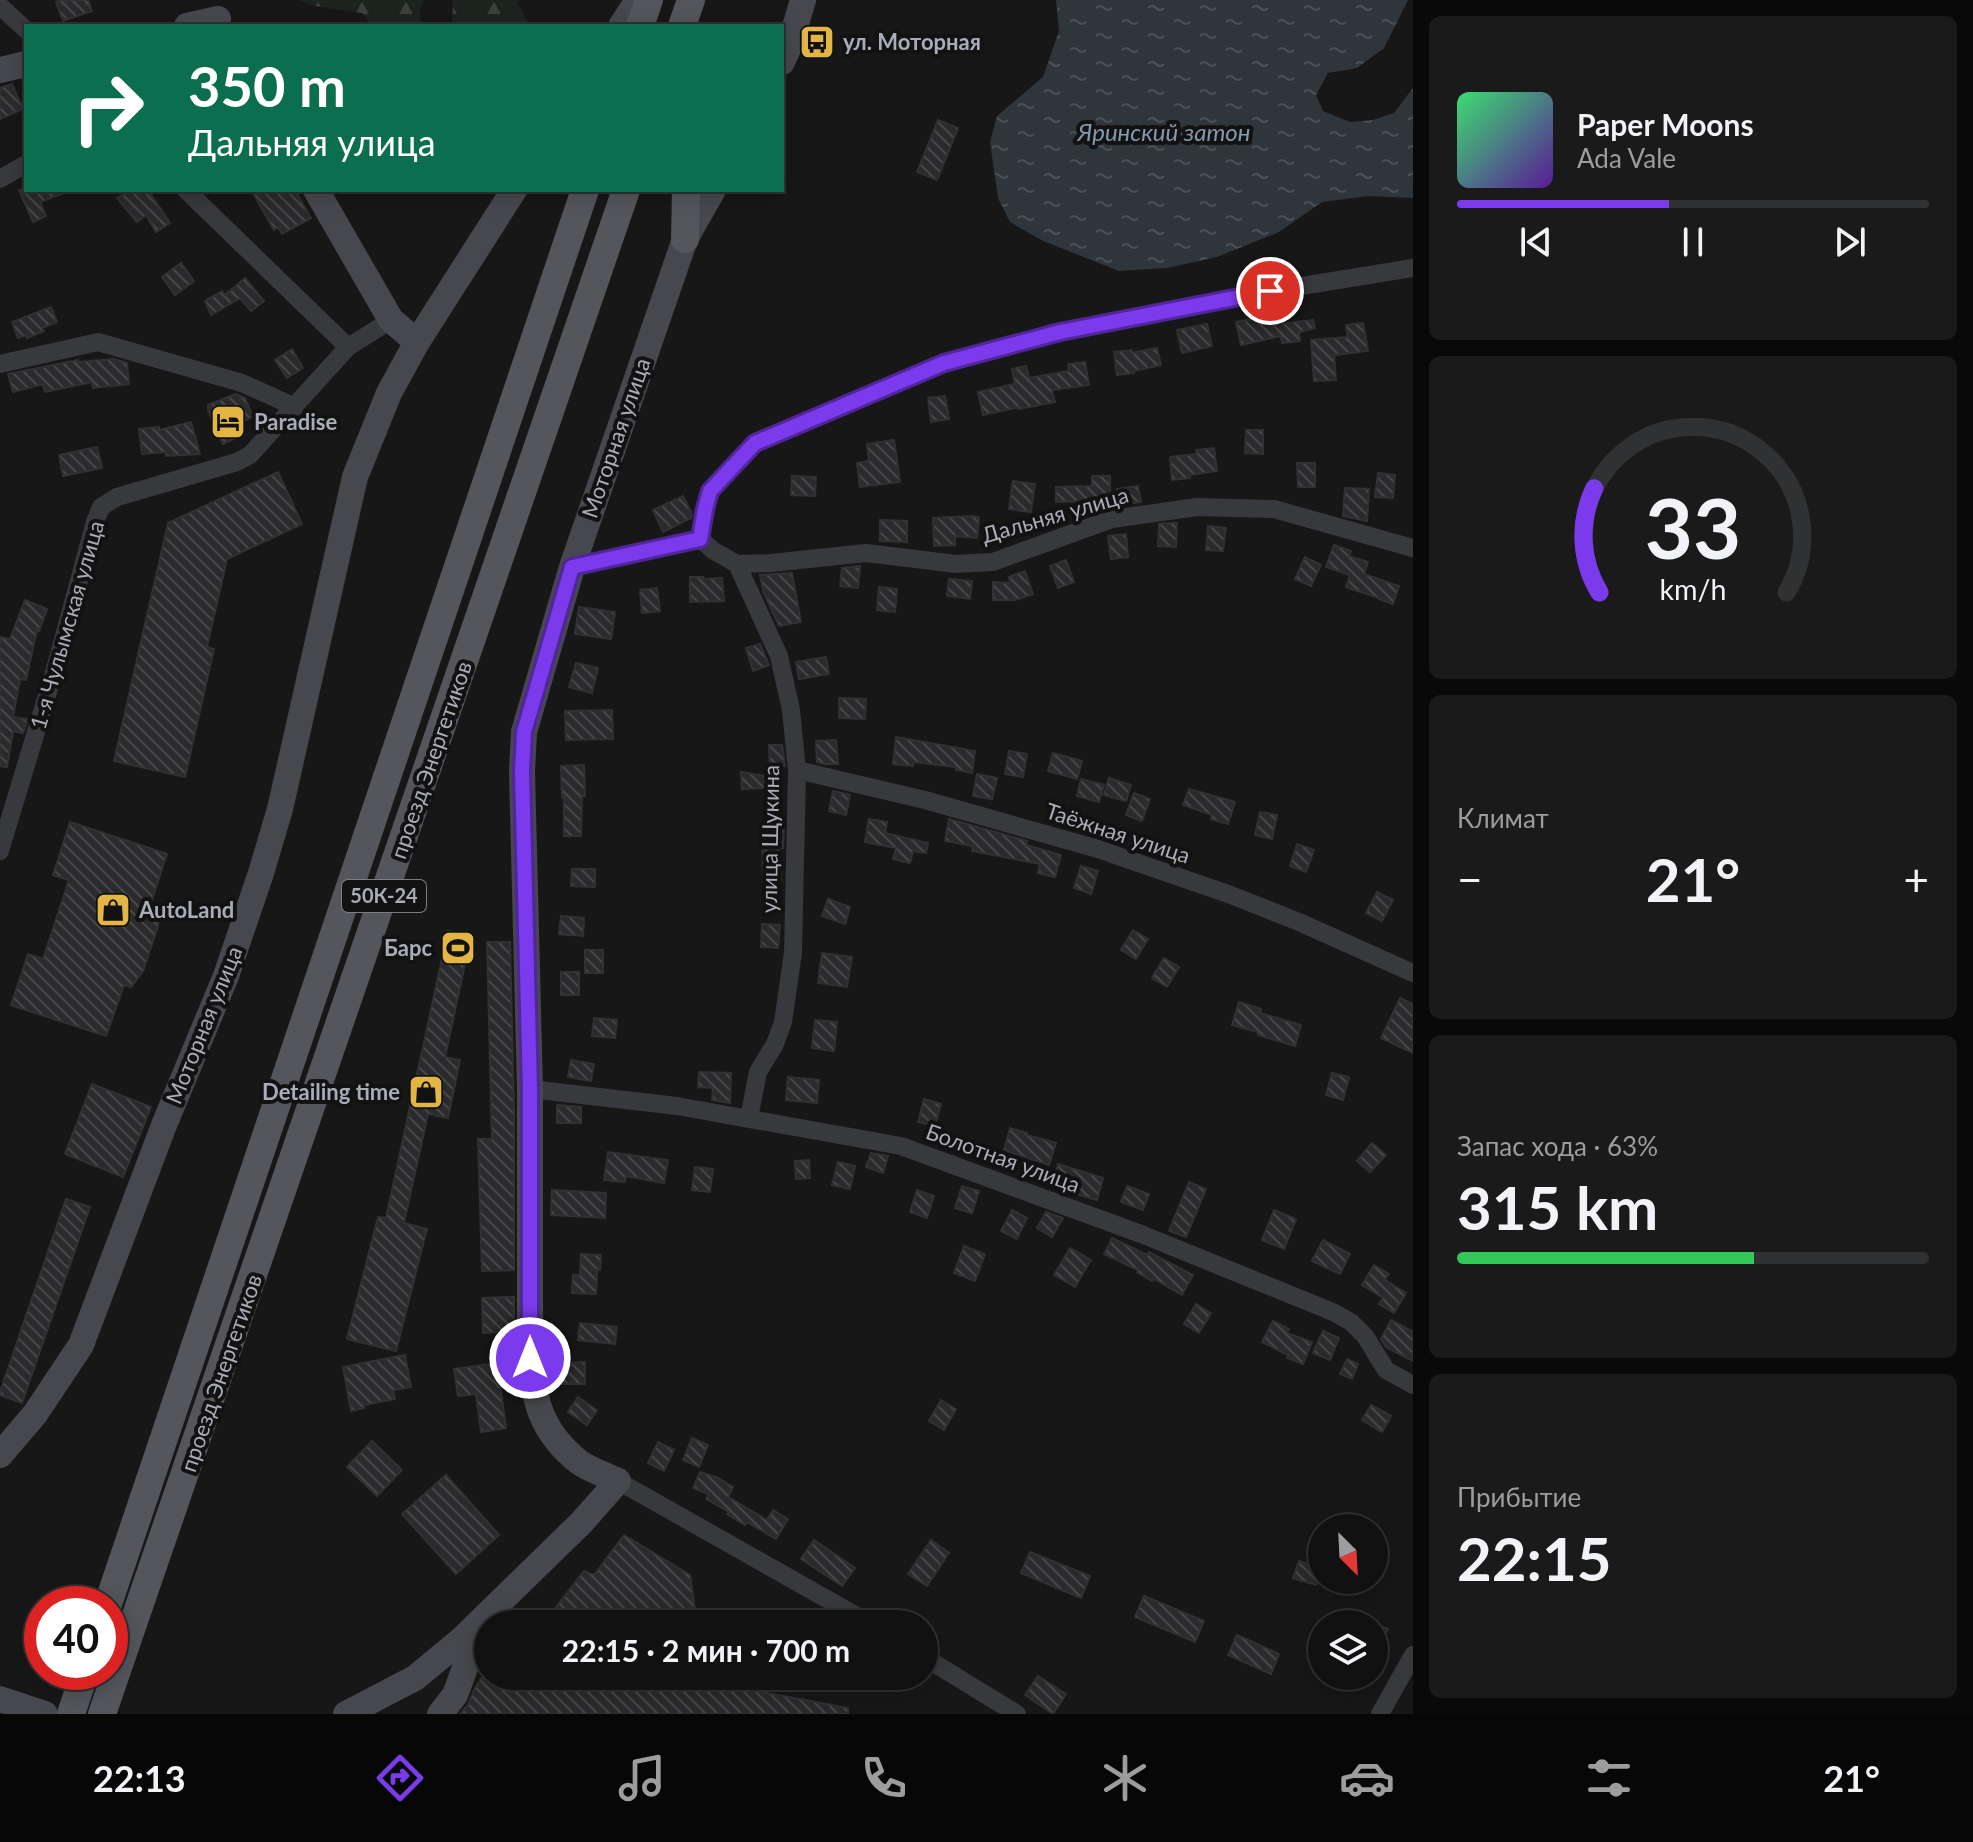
<!DOCTYPE html>
<html lang="ru">
<meta charset="utf-8">
<style>
:root{--surface:#111112;--page:#1a1a1b;--text:#f1f3f6;--muted:#9c9d9f;--line:#303132;--accent:#7c3aed}
body{margin:0;font-family:Lato,sans-serif;background:var(--page);color:var(--text);height:100vh;display:flex;flex-direction:column;font-size:30px;white-space:nowrap}
*{box-sizing:border-box;margin:0}
p{font-size:26px;color:var(--muted)}
.icon{flex:none;width:44px;height:44px;fill:none;stroke:currentColor;stroke-width:2;stroke-linecap:round;stroke-linejoin:round}
.map{position:relative;flex:1;overflow:hidden}
.drawer{display:flex;flex-direction:column;gap:16px;padding:16px;background:#09090a;width:560px}
.drawer>*{flex:none}
.hud{position:absolute;left:24px;top:24px;width:760px;height:168px;border-radius:0px;box-shadow:0 4px 20px #0003,0 0 0 2px var(--line);background:#0b6e4f;color:#fff;overflow:hidden}
.needle{width:52px;rotate:156deg}
.controls{position:absolute;left:1308px;top:1514px;display:grid;gap:16px}
.controls a{display:grid;place-items:center;width:80px;height:80px;border-radius:50%;background:var(--surface);box-shadow:0 4px 20px #0003,0 0 0 2px var(--line);font-size:40px}
.speed{position:absolute;left:24px;top:1586px;display:flex;gap:16px;font-size:40px;font-weight:700;text-align:center}
.speed>*{display:grid;place-content:center;width:104px;height:104px;border-radius:50%;background:var(--surface);box-shadow:0 4px 20px #0003,0 0 0 2px var(--line);line-height:1}
.speed .limit{border:12px solid #d22;background:#fff;color:#111}
.pin{position:absolute;display:grid;place-items:center;width:68px;height:68px;color:#fff;margin:-34px;border:4px solid #fff;border-radius:50%;box-shadow:0 2px 8px #0007}
.me{position:absolute;width:88px;margin:-44px;rotate:0deg;stroke-linejoin:round;filter:drop-shadow(0 0 6px #0008)}
.turn{display:flex;align-items:center;gap:28px;height:168px;padding:0 32px;font-size:36px}
.turn .icon{width:104px;height:104px;stroke-width:2.5}
.turn b{display:block;font-size:56px;line-height:68px}
.big{font-size:60px;font-weight:700;line-height:1.1}
.drawer .tile{flex:1;display:flex;flex-direction:column;justify-content:center;gap:12px;min-width:0;padding:0 28px;border-radius:12px;background:var(--page)}
.drawer .dial{align-items:center;gap:0}
.dial svg{height:208px;overflow:visible;fill:none;stroke:var(--line);stroke-width:7;stroke-linecap:round;text-anchor:middle}
.dial text{fill:var(--text);stroke:none}
.song{display:flex;align-items:center;gap:24px}
.cover{width:96px;height:96px;border-radius:12px;background:linear-gradient(135deg,hsl(140 70% 55%),hsl(270 70% 35%))}
.played{height:8px;border-radius:4px;background:linear-gradient(90deg,var(--accent) 45%,var(--line) 45%)}
.keys{display:flex;justify-content:space-around;direction:ltr}
.heat{display:flex;justify-content:space-between;align-items:center;font-size:44px;direction:ltr}
.charge{height:12px;border-radius:6px;background:linear-gradient(90deg,#34c759 63%,var(--line) 0)}
.trip{position:absolute;left:474px;top:1610px;width:464px;height:80px;border-radius:40px;background:var(--surface);box-shadow:0 4px 20px #0003,0 0 0 2px var(--line);font-weight:700;line-height:80px;text-align:center}
.dock{display:flex;height:128px;justify-content:space-around;align-items:center;background:#070707;color:var(--muted)}
.dock .icon{width:56px;height:56px}
.dock .on{color:var(--accent)}
.dock b{font-size:36px;color:var(--text)}
main{display:flex;flex:1;min-height:0}
.map>svg:first-child{display:block}
.forest{fill:url(#forest-firs)}
.water{fill:url(#water-ripples)}
.building{fill:url(#building-back-hatch);stroke:#313134;stroke-width:2}
.lines{fill:none;stroke-linecap:round;stroke-linejoin:round}
.street{stroke:#38393d;stroke-width:18}
.secondary{stroke:#46484d;stroke-width:26}
.primary{stroke:#54565c;stroke-width:28}
.route-casing{stroke:#51269a;stroke-width:20}
.route{stroke:#7c3aed;stroke-width:14}
.labels{text-anchor:middle;stroke-width:8;stroke-linejoin:round;paint-order:stroke}
.shield{fill:#121213;stroke:#7c7e86;stroke-width:2}
.shield-label{font-size:20px;font-weight:bold;fill:#aaadb7}
.poi-label{font-size:22px;font-weight:bold;fill:#aaadb7;stroke:#121213;text-anchor:start}
.street-label{font-size:22px;fill:#aaadb7;stroke:#121213}
.water-label{font-size:24px;font-style:italic;fill:#8499af;stroke:#121213}
</style>
<main>
<div class="map">
<svg width="1413" height="1714" viewBox="0 0 1413 1714">
<defs>
<pattern id="forest-firs" width="22" height="20" patternUnits="userSpaceOnUse" patternTransform="scale(2)"><rect width="22" height="20" fill="#1d231e"/><path d="M5 1l3.5 6h-7zM16 11l3.5 6h-7z" fill="#3b403c"/></pattern>
<pattern id="water-ripples" width="26" height="14" patternUnits="userSpaceOnUse" patternTransform="scale(2)"><rect width="26" height="14" fill="#2e353b"/><path d="M2 4q2-2 4 0t4 0M15 11q2-2 4 0t4 0" fill="none" stroke="#4a5055"/></pattern>
<pattern id="building-back-hatch" width="6" height="6" patternUnits="userSpaceOnUse" patternTransform="scale(2)"><rect width="6" height="6" fill="#2a2a2c"/><path d="M-1 5l2 2M0 0l6 6M5-1l2 2" fill="none" stroke="#464648"/></pattern>
</defs>
<rect width="100%" height="100%" fill="#171718"/>
<path class="forest" d="M298 0H424L419 13 423 26H372L362 13 315 6Z
M453 0H520L517 2 530 26H452Z"/>
<path class="water" d="M1056 0H1408L1384 48 1357 68 1328 73 1316 95 1323 111 1350 122 1373 120 1394 113 1413 88V198L1368 196 1322 202 1279 232 1217 257 1167 268 1119 271 1043 241 1010 222 998 198 990 142 997 116 1043 77 1059 31Z"/>
<path class="building" d="M62 0H88L92 11 63 21 56 2Z
M12 84 23 109 0 119V88Z
M938 120 958 128 937 180 917 172Z
M19 190H69V191L40 202 46 216 33 222Z
M132 190H148L170 223 156 232 146 215 137 222 117 198Z
M251 190H295L311 218 282 234 278 227 274 230Z
M181 263 194 281 175 295 162 277Z
M245 278 264 301 251 311 240 298 211 315 205 301 222 291 225 295Z
M51 307 57 322 42 328 44 331 27 338 26 335 18 338 12 322Z
M1266 316 1268 325 1313 320 1315 328 1299 332 1300 341 1282 343 1281 336 1241 345 1236 322Z
M1363 323 1368 351 1334 355 1336 380 1314 381 1311 340 1348 337 1346 325Z
M1207 324 1212 346 1182 353 1177 330Z
M1157 348 1161 365 1134 371V373L1117 375 1114 352 1132 350V353Z
M292 349 303 368 287 378 275 360Z
M114 359 127 363 129 384 93 388 92 382 45 392 43 384 13 392 8 374 78 360V362Z
M1085 362 1089 385 1052 390 1055 402 1019 409V407L983 415 978 392 1015 384 1012 369 1026 366 1029 378 1069 371 1068 364Z
M235 394 245 398 253 417 231 426 236 438 223 444 208 410V405Z
M945 396 949 419 931 422 928 398Z
M191 422 200 454 166 456V452L142 454 139 429 159 427V430Z
M1246 430H1263V454L1245 453Z
M894 440 900 482 860 487 857 463 869 461 867 444Z
M97 447 102 468 63 476 59 455Z
M1214 448 1217 471 1190 475V478L1172 480 1170 457 1197 454 1196 450Z
M1297 463H1315V487H1298Z
M278 472 302 524 227 559 207 647 214 649 185 777 114 761 168 523Z
M1378 473 1395 475 1393 498 1375 497Z
M792 476 816 477 815 496 791 495Z
M1092 476H1110V500L1056 502V487L1092 486Z
M1013 481 1035 484 1031 512 1009 509Z
M1138 486 1141 502 1119 505 1117 489Z
M1345 488 1369 489 1367 521 1343 516Z
M683 496 692 514 691 518 663 532 653 510Z
M973 516 979 517 977 538 955 536V545L934 546 933 518Z
M880 520 907 521V542L880 541Z
M1169 523H1177L1176 547 1158 546 1159 524Z
M1208 526 1226 528 1223 551 1206 550Z
M1126 534 1128 557 1111 559 1108 536Z
M1334 545 1351 551 1349 556 1368 562 1364 574 1399 586 1393 604 1379 599V598L1346 587 1350 575 1326 567Z
M1305 557 1321 565 1311 586 1295 579Z
M1066 560 1074 582 1058 588 1050 566Z
M860 566 858 588 840 586 842 568Z
M1025 571 1033 594 1015 600H993V582L1010 583 1009 577Z
M792 573 801 622 779 626 763 591 760 575Z
M690 577H703V579L722 578 724 601 690 602Z
M949 579 972 581 970 599 947 596Z
M879 587 897 589 895 612 877 610Z
M657 588 660 611 642 613 640 590Z
M25 600 47 609 39 631 37 630 26 680 20 679 13 717 27 719 26 725 23 733 13 731 7 767 0 766V637L10 639Z
M579 607 615 612 611 639 575 634Z
M760 644 769 665 753 671 746 648Z
M826 657 829 674 799 679 796 662Z
M576 663 598 668 592 693 569 687Z
M839 698 866 699 865 719 839 718Z
M612 710 613 739 566 740 565 711Z
M896 737 975 751 972 773 956 770V767L914 762 913 766 893 764Z
M836 740 838 764H825L817 762 816 741Z
M769 745H782L785 766 770 767Z
M1009 751 1027 754 1023 777 1005 774Z
M1053 753 1082 761 1077 779 1048 771Z
M584 765 585 796H582L581 836H564V796L562 797 561 766Z
M741 772 765 776V788L742 789Z
M977 774 997 778 992 799 973 796Z
M1109 778 1131 785 1126 801 1104 795Z
M1081 779 1104 785 1099 802 1077 796Z
M1189 789 1235 802 1228 824 1211 819 1212 815 1183 805Z
M833 791 850 795 846 815 829 811Z
M1134 793 1150 799 1142 821 1126 815Z
M1260 812 1277 815 1272 839 1255 835Z
M869 819 887 822 885 833 928 843 926 853 913 851 910 863 893 859 896 848 865 842Z
M949 819 1027 841 1026 845 1061 855 1055 877 1038 873 1040 864 972 851 973 846 945 841Z
M70 822 167 854 149 909 158 912V926L143 971 131 987 124 985 106 1036 11 1005 28 954 43 959 69 880 53 875Z
M762 829 784 830 783 848H779L781 880 763 881Z
M1297 844 1314 850 1306 872 1290 866Z
M1081 866 1098 871 1091 894 1074 888Z
M572 869H595V887L571 886Z
M1377 892 1393 900 1382 921 1366 913Z
M828 899 850 907 845 924 822 916Z
M561 916 584 918 583 936 559 934Z
M762 924 780 925 778 948 761 947Z
M1133 930 1148 939 1136 959 1121 950Z
M448 931 471 936 445 1057 460 1060 448 1118 428 1114 404 1223 427 1229 396 1351 347 1339 378 1217 386 1218Z
M487 942H510L514 1111V1270L482 1271 478 1139H492Z
M585 950H603V973H585Z
M822 953 852 957 847 987 818 983Z
M1164 958 1179 967 1167 987 1152 978Z
M561 972H579V995H561Z
M1400 998 1413 1004V1053L1381 1038Z
M1239 1002 1261 1009 1260 1013 1301 1025 1295 1046 1258 1035V1032L1232 1025Z
M594 1018 617 1020 615 1038 592 1036Z
M815 1020 837 1022 834 1051 812 1048Z
M571 1060 594 1064 591 1081 568 1077Z
M699 1072 731 1073 730 1103 712 1100 713 1088 698 1087Z
M1332 1073 1349 1077 1343 1100 1326 1095Z
M788 1077 819 1080 817 1103 786 1100Z
M92 1084 151 1107 123 1177 65 1154Z
M924 1099 941 1104 935 1126 918 1122Z
M557 1105 581 1107V1123H557Z
M1010 1128 1027 1133V1135L1056 1143 1049 1165 1004 1150Z
M1372 1143 1386 1155 1370 1172 1357 1161Z
M608 1152 668 1160 664 1183 626 1176 625 1182 604 1180Z
M871 1153 888 1156 883 1173 866 1167Z
M809 1160 810 1178 796 1179 795 1161Z
M838 1162 855 1166 850 1189 832 1185Z
M1058 1164 1103 1178 1097 1200 1052 1187Z
M695 1167 713 1169 710 1192 692 1190Z
M1189 1182 1206 1189 1186 1237 1169 1231Z
M962 1186 979 1191 972 1213 955 1208Z
M1127 1186 1149 1194 1143 1210 1121 1202Z
M552 1190 606 1193 605 1218 551 1215Z
M917 1190 934 1196 927 1218 910 1212Z
M66 1199 90 1207 22 1403 0 1395V1392Z
M1012 1210 1027 1218 1017 1239 1001 1231Z
M1274 1210 1296 1219 1284 1249 1262 1240Z
M1046 1212 1063 1218 1052 1237 1037 1228Z
M1112 1238 1147 1255 1149 1252 1193 1275 1182 1295 1154 1279 1152 1281 1137 1272 1138 1270 1104 1254Z
M1323 1240 1350 1254 1340 1274 1312 1261Z
M964 1246 985 1254 975 1281 954 1273Z
M1070 1248 1091 1260 1075 1287 1054 1275Z
M581 1254 601 1255 600 1270H597L596 1294 572 1293 573 1275H580Z
M1374 1265 1389 1274 1385 1280 1406 1293 1394 1313 1379 1304 1383 1298 1362 1285Z
M514 1297V1331L483 1333 482 1298Z
M1196 1304 1211 1313 1199 1333 1184 1324Z
M1391 1320 1413 1332V1361L1386 1347 1381 1339Z
M1273 1321 1289 1329 1287 1333 1312 1342 1303 1364 1287 1358 1288 1355 1262 1342Z
M580 1323 617 1327 615 1344 578 1340Z
M1323 1331 1339 1338 1330 1360 1313 1353Z
M405 1355 411 1387 393 1390 395 1399 364 1405V1408L351 1411 343 1367Z
M1347 1359 1358 1364 1352 1379 1340 1374Z
M585 1362V1384H557V1363Z
M497 1363 506 1428 481 1432 476 1394 458 1396 454 1369Z
M578 1397 597 1410 587 1425 568 1412Z
M941 1400 956 1409 944 1430 929 1421Z
M1371 1405 1391 1416 1382 1432 1362 1420Z
M692 1438 708 1445 699 1467 683 1460Z
M372 1441 402 1470 377 1496 347 1467Z
M658 1442 674 1450 664 1471 648 1463Z
M700 1472 718 1478 733 1487 728 1497 767 1520 773 1510 788 1519 776 1539 747 1522 745 1525 727 1514 729 1512 706 1499 709 1494 693 1488Z
M446 1475 499 1535 456 1574 402 1514Z
M624 1535 690 1575 697 1624H543L584 1571 594 1575Z
M814 1540 855 1568 842 1586 801 1559Z
M931 1540 949 1553 927 1586 908 1574Z
M1030 1552 1090 1576 1081 1598 1021 1573Z
M1299 1561 1321 1568 1316 1585 1293 1578Z
M1144 1596 1204 1621 1195 1642 1135 1617Z
M1374 1623 1388 1629 1374 1658Z
M1237 1635 1279 1654 1271 1674 1228 1655Z
M483 1676H716L718 1684 848 1708V1714H460L468 1705 475 1688Z
M1038 1676 1066 1694 1053 1714 1025 1695Z"/>
<g class="lines">
<path class="street" d="M0 6 26 30
M0 179 26 164
M186 190 348 347
M0 364 98 342 242 383 295 407
M700 539 705 509 710 491 755 443 944 363 1060 332 1270 291 1413 268
M737 564 779 656 791 710 797 770 793 953 783 1022 775 1044 758 1072 749 1118
M572 567 700 539 714 551 737 564 771 563 866 553 956 564 993 562 1112 519 1197 507 1274 509 1413 548
M797 770 925 800 1098 849 1231 895 1299 922 1413 973
M0 851 55 669 95 522 101 507 117 497 237 462 250 455 348 347 391 320
M530 1089 677 1106 901 1146 1141 1234 1333 1312 1351 1322 1365 1336 1386 1370 1413 1385
M618 1481 871 1624
M924 1657 1017 1714
M1380 1714 1413 1655"/>
<path class="secondary" d="M187 26 218 19
M621 26 638 0
M782 62 790 44 803 0
M0 70 26 64
M316 190 391 320 417 342
M0 1455 35 1414 81 1345 164 1125 226 976 261 873 280 809 355 477 389 393 417 342 514 190
M0 1699 45 1714
M346 1714 415 1678 461 1640 581 1523 618 1481C606 1475 590 1470 579 1462 542 1433 534 1402 530 1358V1089L522 772 524 732 572 567 685 239 713 190
M440 1714 455 1695 481 1624"/>
<path class="primary" d="M640 26 649 0
M682 26 691 0
M685 239 686 190
M108 1604 585 190
M71 1714 85 1672
M102 1714 626 190"/>
</g>
<g class="lines">
<g class="route-casing">
<path id="route" d="M530 1358V1089L522 772 524 732 572 567 700 539 705 509 710 491 755 443 944 363 1060 332 1270 291"/>
</g>
<use href="#route" class="route"/>
</g>
<defs>
<g id="bus-square" transform="scale(1.8)"><rect x="-9" y="-9" width="18" height="18" rx="4" fill="#e2b545" stroke="#121213"/><path d="M-5-6H5V4H4V6H2V4H-2V6H-4V4H-5ZM-3.5-4V0h7V-4ZM-3.5 1.2v1.5H-2V1.2ZM2 1.2v1.5H3.5V1.2Z" fill="#111"/></g>
<g id="hotel-square" transform="scale(1.8)"><rect x="-9" y="-9" width="18" height="18" rx="4" fill="#e2b545" stroke="#121213"/><path d="M-6-4.5h1.5V1H6V5H4.5V3h-9V5H-6ZM-4 0a1.8 1.8 0 1 1 3.6 0ZM.5 0V-2.5h3Q6-2.5 6 0Z" fill="#111"/></g>
<g id="shop-square" transform="scale(1.8)"><rect x="-9" y="-9" width="18" height="18" rx="4" fill="#e2b545" stroke="#121213"/><path d="M-5-2.5h2.3a2.7 3.5 0 0 1 5.4 0H5L5.5 6h-11ZM-1.5-2.5h3a1.5 2.3 0 0 0-3 0Z" fill="#111"/></g>
<g id="stadium-square" transform="scale(1.8)"><rect x="-9" y="-9" width="18" height="18" rx="4" fill="#e2b545" stroke="#121213"/><path d="M0-5a6.5 5 0 1 0 0 10a6.5 5 0 1 0 0-10ZM-3.5-1.8h7v3.6h-7Z" fill="#111"/></g>
</defs>
<g fill-rule="evenodd">
<use href="#bus-square" x="817" y="42"/>
<use href="#hotel-square" x="228" y="422"/>
<use href="#shop-square" x="113" y="910"/>
<use href="#stadium-square" x="458" y="948"/>
<use href="#shop-square" x="426" y="1092"/>
</g>
<g class="labels">
<rect class="shield" x="342" y="880" width="84" height="32" rx="6"/>
<g class="shield-label">
<text x="384" y="903">50К-24</text>
</g>
<g class="poi-label">
<text x="843" y="50">ул. Моторная</text>
<text x="254" y="430">Paradise</text>
<text x="139" y="918">AutoLand</text>
<text x="432" y="956" text-anchor="end">Барс</text>
<text x="400" y="1100" text-anchor="end">Detailing time</text>
</g>
<g class="street-label">
<text transform="translate(616 438) rotate(-71)" y="8">Моторная улица</text>
<text transform="translate(1055 515) rotate(-16)" y="8">Дальняя улица</text>
<text transform="translate(67 625) rotate(-74)" y="8">1-я Чулымская улица</text>
<text transform="translate(431 760) rotate(-71)" y="8">проезд Энергетиков</text>
<text transform="translate(1118 833) rotate(18)" y="8">Таёжная улица</text>
<text transform="translate(770 839) rotate(-89)" y="8">улица Щукина</text>
<text transform="translate(204 1025) rotate(-68)" y="8">Моторная улица</text>
<text transform="translate(1003 1158) rotate(20)" y="8">Болотная улица</text>
<text transform="translate(221 1373) rotate(-71)" y="8">проезд Энергетиков</text>
</g>
<g class="water-label">
<text x="1164" y="141">Яринский затон</text>
</g>
</g>
</svg>
<div class="controls">
<a><svg class="needle" viewBox="-14 -14 28 28"><path d="M0-13l5 13h-10z" fill="#e53935"/><path d="M0 13l5-13h-10z" fill="#9c9d9f"/></svg></a>
<a><svg class="icon" aria-label="layers" viewBox="0 0 24 24"><path d="M12 4l9 5-9 5-9-5zM3 14l9 5 9-5"/></svg></a>
</div>
<div class="speed"><div class="limit">40</div></div>
<div class="pin" style="left:1270px;top:291px;background:#d93025"><svg class="icon" aria-label="arrive" viewBox="0 0 24 24"><path d="M6 21V4h12l-3 4 3 4H6"/></svg></div>
<svg class="me" style="left:530px;top:1358px" viewBox="-20 -20 40 40"><circle r="17" fill="#7c3aed" stroke="#fff" stroke-width="3"/><path d="M0-11L8 9 0 5-8 9z" fill="#fff"/></svg>
<div class="trip">22:15 · 2 мин · 700 m</div>
<div class="hud">
<div class="turn"><svg class="icon" aria-label="right" viewBox="0 0 24 24"><path d="M7 20v-9h11M14 6l5 5-5 5"/></svg><div><b>350 m</b>Дальняя улица</div></div>
</div>
</div>
<section class="drawer">
<div class="tile">
<div class="song"><i class="cover"></i><div><b>Paper Moons</b><p>Ada Vale</p></div></div>
<div class="played"></div>
<div class="keys"><svg class="icon" aria-label="previous" viewBox="0 0 24 24"><path d="M18 5L8 12l10 7zM5 5v14"/></svg><svg class="icon" aria-label="pause" viewBox="0 0 24 24"><path d="M8 5v14M16 5v14"/></svg><svg class="icon" aria-label="next" viewBox="0 0 24 24"><path d="M6 5l10 7-10 7zM19 5v14"/></svg></div>
</div>
<div class="tile dial"><svg viewBox="0 0 100 80">
<path d="M14 69A42 42 0 1 1 86 69"/>
<path d="M14 69A42 42 0 0 1 12 29" stroke="#7c3aed"/>
<text x="50" y="56" font-size="32" font-weight="700">33</text>
<text x="50" y="72" font-size="11">km/h</text>
</svg></div>
<div class="tile"><p>Климат</p>
<div class="heat"><a>−</a><b class="big">21°</b><a>+</a></div>
</div>
<div class="tile"><p>Запас хода · 63%</p><b class="big">315 km</b><div class="charge"></div></div>
<div class="tile"><p>Прибытие</p><b class="big">22:15</b></div>
</section>
</main>
<nav class="dock">
<b>22:13</b>
<svg class="icon on" aria-label="directions" viewBox="0 0 24 24"><path d="M12 3l9 9-9 9-9-9zM9 14v-3h6M13 9l2 2-2 2"/></svg>
<svg class="icon" aria-label="music" viewBox="0 0 24 24"><path d="M9 18V5l10-2v13"/><circle cx="6" cy="18" r="3"/><circle cx="16" cy="16" r="3"/></svg>
<svg class="icon" aria-label="phone" viewBox="0 0 24 24"><path d="M5 4h4l2 5-3 2q2 4 5 5l2-3 5 2v4C11 20 4 13 5 4z"/></svg>
<svg class="icon" aria-label="climate" viewBox="0 0 24 24"><path d="M12 3v18M4 7l16 10M4 17L20 7"/></svg>
<svg class="icon" aria-label="car" viewBox="0 0 24 24"><path d="M5 17H2v-5l4-1 3-4h7l3 4 3 1v5h-3M9 17h6M6 11h13"/><circle cx="7" cy="17" r="2"/><circle cx="17" cy="17" r="2"/></svg>
<svg class="icon" aria-label="filters" viewBox="0 0 24 24"><path d="M4 7h16M4 17h16"/><circle cx="9" cy="7" r="2"/><circle cx="15" cy="17" r="2"/></svg>
<b>21°</b>
</nav>
